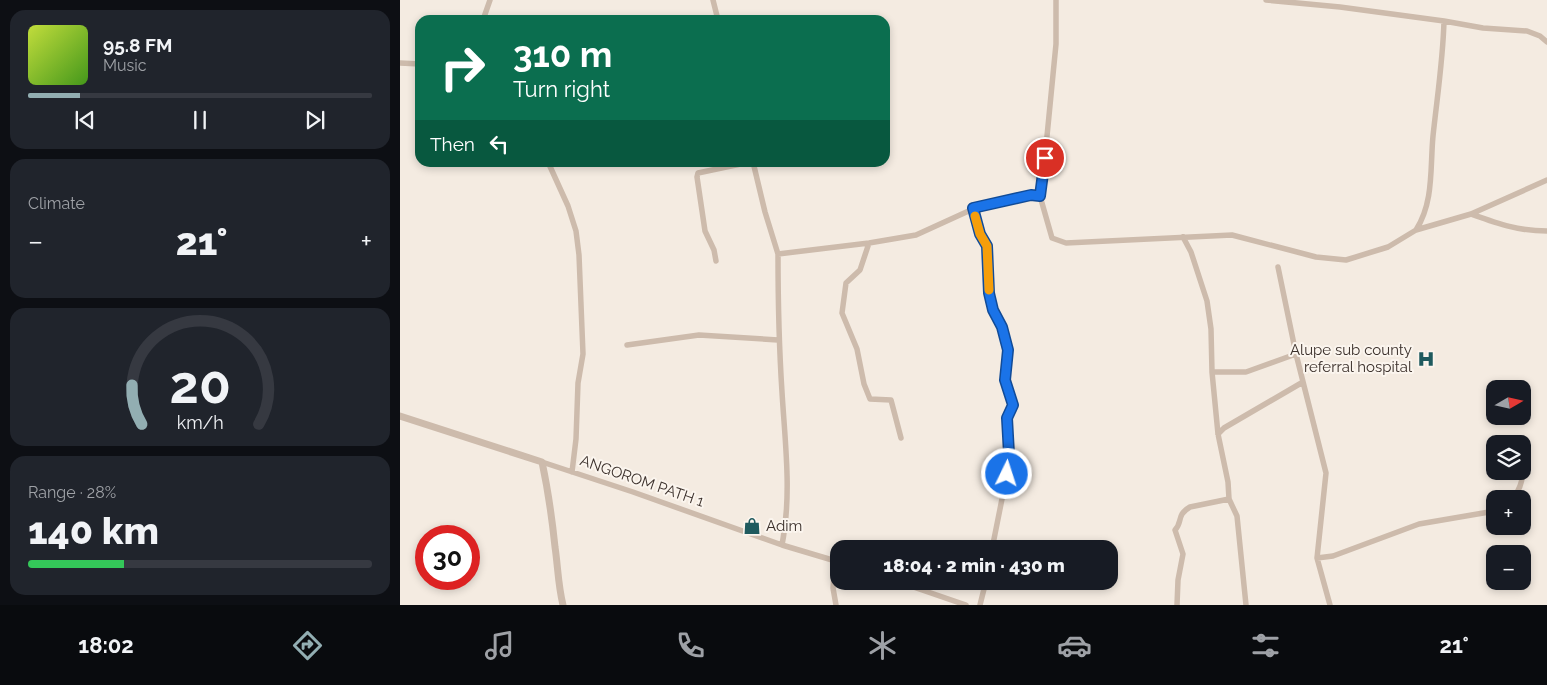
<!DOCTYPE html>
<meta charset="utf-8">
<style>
:root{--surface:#171b24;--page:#20242c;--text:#f1f3f6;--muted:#9ea1a6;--line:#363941;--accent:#92aeb2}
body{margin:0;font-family:Raleway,sans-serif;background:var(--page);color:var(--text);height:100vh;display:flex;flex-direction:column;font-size:19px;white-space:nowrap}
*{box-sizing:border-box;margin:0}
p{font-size:16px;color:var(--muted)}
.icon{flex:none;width:28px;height:28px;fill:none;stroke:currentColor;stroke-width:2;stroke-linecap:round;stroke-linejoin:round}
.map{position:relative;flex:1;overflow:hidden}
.panel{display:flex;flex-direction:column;gap:10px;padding:10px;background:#0d0f14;width:400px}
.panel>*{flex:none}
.banner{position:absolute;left:15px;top:15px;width:475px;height:152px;border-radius:15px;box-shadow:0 2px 8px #0003;background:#0b6e4f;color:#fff;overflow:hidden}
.needle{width:32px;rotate:81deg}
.fabs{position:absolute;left:1086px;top:380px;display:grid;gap:10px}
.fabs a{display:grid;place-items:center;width:45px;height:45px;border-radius:10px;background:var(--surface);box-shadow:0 2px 8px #0003;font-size:25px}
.speed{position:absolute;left:15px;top:525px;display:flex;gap:10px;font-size:25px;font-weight:700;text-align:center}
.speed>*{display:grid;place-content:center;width:65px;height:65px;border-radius:50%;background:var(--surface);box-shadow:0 2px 8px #0003;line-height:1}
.speed .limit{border:8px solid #d22;background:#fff;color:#111}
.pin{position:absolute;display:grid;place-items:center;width:42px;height:42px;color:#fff;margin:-21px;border:2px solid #fff;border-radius:50%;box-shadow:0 1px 5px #0007}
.me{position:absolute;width:55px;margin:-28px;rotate:4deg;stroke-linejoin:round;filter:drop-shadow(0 0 4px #0008)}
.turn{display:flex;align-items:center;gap:18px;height:105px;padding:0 15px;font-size:22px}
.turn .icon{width:65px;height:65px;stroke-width:2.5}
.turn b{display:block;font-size:35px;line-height:42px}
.then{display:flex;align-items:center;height:48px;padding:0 15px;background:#0003;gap:10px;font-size:19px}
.big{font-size:38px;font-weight:800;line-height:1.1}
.panel .card{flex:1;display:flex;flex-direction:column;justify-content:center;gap:8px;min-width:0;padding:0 18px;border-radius:15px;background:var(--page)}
.panel .dial{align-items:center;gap:0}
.dial svg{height:130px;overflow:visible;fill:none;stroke:var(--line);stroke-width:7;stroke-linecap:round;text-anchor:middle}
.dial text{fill:var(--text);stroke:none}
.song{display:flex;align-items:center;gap:15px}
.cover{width:60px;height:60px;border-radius:8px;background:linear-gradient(135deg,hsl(70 70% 55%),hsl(100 70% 35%))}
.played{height:5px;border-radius:2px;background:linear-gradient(90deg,var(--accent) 15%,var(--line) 15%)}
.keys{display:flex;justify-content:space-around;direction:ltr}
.heat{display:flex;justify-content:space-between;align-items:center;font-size:28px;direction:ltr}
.charge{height:8px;border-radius:4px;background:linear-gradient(90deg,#34c759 28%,var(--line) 0)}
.trip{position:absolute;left:430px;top:540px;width:288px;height:50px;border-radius:15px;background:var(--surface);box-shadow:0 2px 8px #0003;font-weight:800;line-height:50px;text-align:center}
.tab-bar{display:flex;height:80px;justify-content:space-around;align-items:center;background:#090b0e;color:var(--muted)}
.tab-bar .icon{width:35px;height:35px}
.tab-bar .current{color:var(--accent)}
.tab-bar b{font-size:22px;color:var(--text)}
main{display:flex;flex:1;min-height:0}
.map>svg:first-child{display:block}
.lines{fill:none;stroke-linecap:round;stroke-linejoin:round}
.minor{stroke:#cdbbac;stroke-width:5.5}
.tertiary{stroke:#cdbbac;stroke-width:7}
.route-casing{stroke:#114b97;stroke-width:12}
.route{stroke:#1a73e8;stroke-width:9}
.slow{stroke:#f59e0b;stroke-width:9}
.labels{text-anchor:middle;stroke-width:4;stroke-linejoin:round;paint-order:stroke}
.poi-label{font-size:15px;fill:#3b302b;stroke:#fbf5ee;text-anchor:end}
.street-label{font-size:15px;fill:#3b302b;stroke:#fbf5ee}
</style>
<main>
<section class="panel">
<div class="card">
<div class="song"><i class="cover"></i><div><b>95.8 FM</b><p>Music</p></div></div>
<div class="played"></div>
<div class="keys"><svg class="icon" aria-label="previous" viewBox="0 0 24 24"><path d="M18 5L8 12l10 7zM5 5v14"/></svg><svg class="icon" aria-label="pause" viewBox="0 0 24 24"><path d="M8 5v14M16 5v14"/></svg><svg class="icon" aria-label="next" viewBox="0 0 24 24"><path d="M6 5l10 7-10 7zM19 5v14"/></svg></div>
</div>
<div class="card"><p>Climate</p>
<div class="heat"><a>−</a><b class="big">21°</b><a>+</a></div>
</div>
<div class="card dial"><svg viewBox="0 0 100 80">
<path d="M14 69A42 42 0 1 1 86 69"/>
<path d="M14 69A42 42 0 0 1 8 45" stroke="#92aeb2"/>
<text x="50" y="56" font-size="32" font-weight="700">20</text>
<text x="50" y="72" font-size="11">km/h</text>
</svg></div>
<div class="card"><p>Range · 28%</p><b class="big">140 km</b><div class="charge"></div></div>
</section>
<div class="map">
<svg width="1147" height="605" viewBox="0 0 1147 605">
<rect width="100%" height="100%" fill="#f4ebe1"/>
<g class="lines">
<path class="minor" d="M313 0 318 20
M866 0 940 7 1044 21 1083 28 1127 31 1140 36 1147 42
M83 20 90 0
M0 63 20 64
M148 162 168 206 176 231 179 255 183 354 178 383 176 439 172 472
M353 162 365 212 378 254
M640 196 643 177 656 44V0
M573 209 580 234 587 246 589 293 593 310 601 327 608 349 605 380 613 405 607 418 609 454 607 474 592 549
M1071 214C1099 224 1118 231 1147 231
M1016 230C1034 202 1030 168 1033 136 1037 98 1043 60 1044 21
M469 243 460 270 446 283 442 313 457 349 464 384 470 399 491 400 501 438
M316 261 314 250 305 231 297 177 298 173 350 162
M878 267 896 354 926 473 917 558 930 605
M227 345 299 335 378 340
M812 372H846L896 354
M818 434 824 428 903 382
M142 462 233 492 382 545 439 562
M829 499 837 516 846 605
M1111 499C1123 489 1123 474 1123 461
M382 545C392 494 385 443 382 392 379 346 378 301 378 254L469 243 516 235 573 209 631 195 640 196 652 238 666 243 832 235 916 257 946 260 988 247 1016 230 1071 214 1147 180
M917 558 933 556 1019 524 1095 511
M435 561 433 588 436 605
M496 581 566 605
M580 605 586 581
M777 605 778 580 783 554 775 530C783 522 776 515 790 507L829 499 828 482 818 434 812 372 811 329 807 301 791 252 783 237"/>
<path class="tertiary" d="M0 416 142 462C148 490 152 518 155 547 158 567 158 585 163 605"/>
</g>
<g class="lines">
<g class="route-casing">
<path id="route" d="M607 474 609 454 607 418 613 405 605 380 608 350 602 327 593 310 589 293 587 246 580 234 573 208 631 195 640 196 645 158"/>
</g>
<use href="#route" class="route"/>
<path class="slow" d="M575 216 580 234 587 246 589 290"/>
</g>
<defs>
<g id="hospital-bare" transform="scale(1.35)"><path d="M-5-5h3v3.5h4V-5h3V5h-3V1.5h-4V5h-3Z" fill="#1f5a5e" stroke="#fbf5ee" stroke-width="2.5" paint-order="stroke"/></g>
<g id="shop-bare" transform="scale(1.35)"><path d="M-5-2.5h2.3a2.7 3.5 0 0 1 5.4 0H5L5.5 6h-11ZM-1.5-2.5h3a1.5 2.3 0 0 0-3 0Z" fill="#1f5a5e" stroke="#fbf5ee" stroke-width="2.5" paint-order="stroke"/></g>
</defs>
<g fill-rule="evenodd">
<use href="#hospital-bare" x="1026" y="359"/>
<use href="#shop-bare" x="352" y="526"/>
</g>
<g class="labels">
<g class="poi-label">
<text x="1012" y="355">Alupe sub county<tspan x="1012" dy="17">referral hospital</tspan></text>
<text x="366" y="531" text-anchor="start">Adim</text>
</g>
<g class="street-label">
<text transform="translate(242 481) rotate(19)" y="5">ANGOROM PATH 1</text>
</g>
</g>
</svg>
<div class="fabs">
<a><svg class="needle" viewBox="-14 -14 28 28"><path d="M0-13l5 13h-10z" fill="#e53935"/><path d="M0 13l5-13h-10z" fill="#9ea1a6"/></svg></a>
<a><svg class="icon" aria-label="layers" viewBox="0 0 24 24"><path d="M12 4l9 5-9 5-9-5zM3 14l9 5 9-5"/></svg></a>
<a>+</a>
<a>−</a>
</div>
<div class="speed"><div class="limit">30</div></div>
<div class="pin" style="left:645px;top:158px;background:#d93025"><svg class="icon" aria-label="arrive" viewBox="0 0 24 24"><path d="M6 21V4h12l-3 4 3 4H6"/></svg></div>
<svg class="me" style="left:607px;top:474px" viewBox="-20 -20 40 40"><circle r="17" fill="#1a73e8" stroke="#fff" stroke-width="3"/><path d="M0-11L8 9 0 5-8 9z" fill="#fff"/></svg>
<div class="trip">18:04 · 2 min · 430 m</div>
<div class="banner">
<div class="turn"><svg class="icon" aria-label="right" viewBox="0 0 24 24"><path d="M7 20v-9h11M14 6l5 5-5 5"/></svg><div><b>310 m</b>Turn right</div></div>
<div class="then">Then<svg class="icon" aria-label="left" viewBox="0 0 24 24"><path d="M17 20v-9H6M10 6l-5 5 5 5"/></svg></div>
</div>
</div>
</main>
<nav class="tab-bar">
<b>18:02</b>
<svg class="icon current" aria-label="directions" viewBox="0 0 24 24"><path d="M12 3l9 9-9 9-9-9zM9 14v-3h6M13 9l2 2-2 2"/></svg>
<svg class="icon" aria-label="music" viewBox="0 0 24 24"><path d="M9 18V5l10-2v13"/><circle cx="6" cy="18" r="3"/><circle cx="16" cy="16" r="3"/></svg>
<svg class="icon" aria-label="phone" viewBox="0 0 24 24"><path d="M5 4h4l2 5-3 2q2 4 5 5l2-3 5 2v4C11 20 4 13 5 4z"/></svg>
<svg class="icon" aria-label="climate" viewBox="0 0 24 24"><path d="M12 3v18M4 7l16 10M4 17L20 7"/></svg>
<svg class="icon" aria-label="car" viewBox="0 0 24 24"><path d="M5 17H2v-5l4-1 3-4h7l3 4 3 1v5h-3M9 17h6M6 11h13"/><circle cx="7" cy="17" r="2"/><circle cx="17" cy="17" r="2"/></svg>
<svg class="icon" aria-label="filters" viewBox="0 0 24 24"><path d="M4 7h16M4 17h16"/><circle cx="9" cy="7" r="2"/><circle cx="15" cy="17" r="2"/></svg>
<b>21°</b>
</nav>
